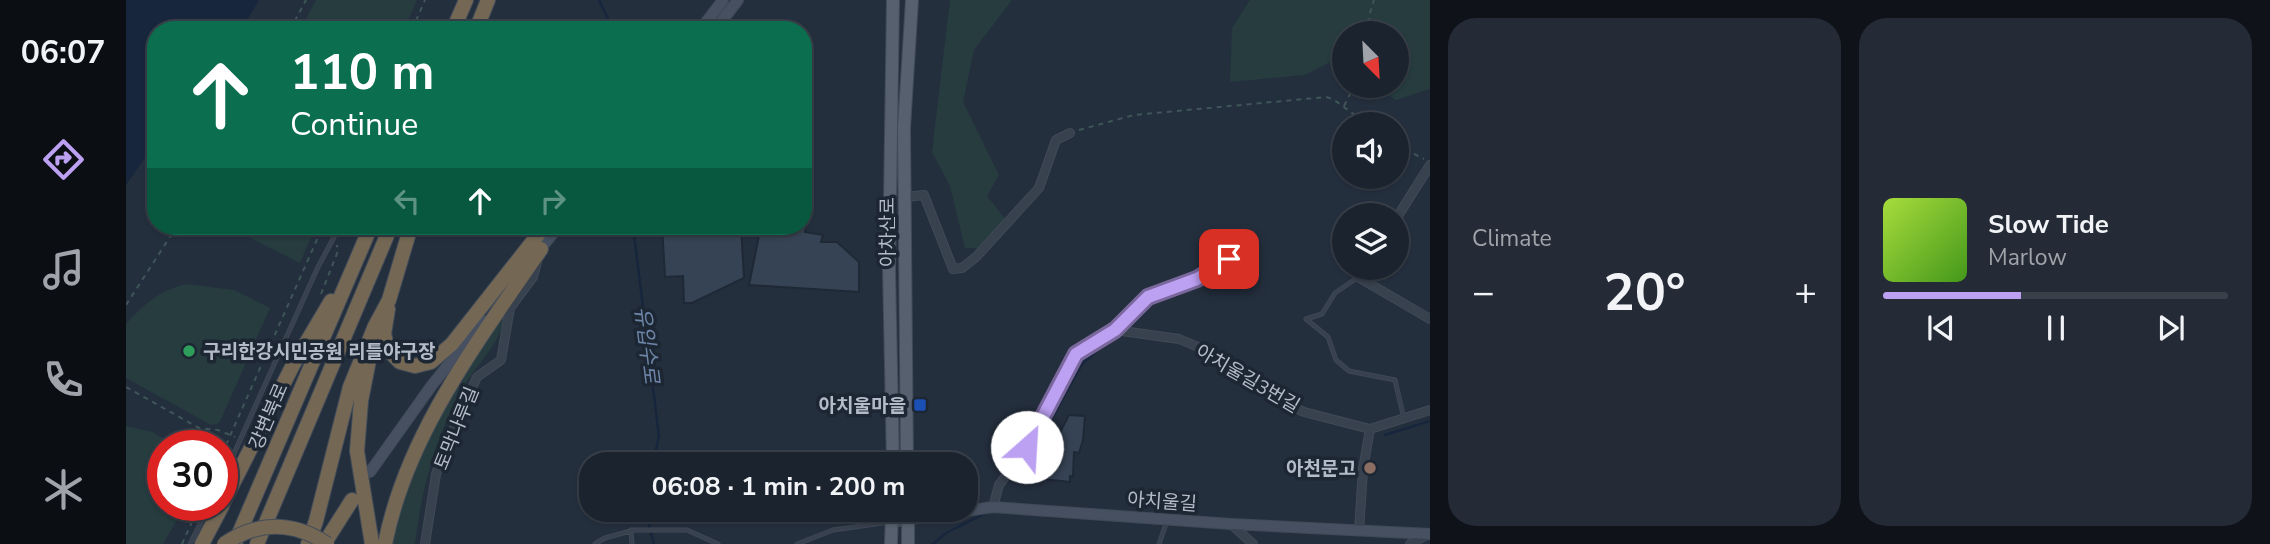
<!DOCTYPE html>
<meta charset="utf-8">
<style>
:root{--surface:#1b232e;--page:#242b36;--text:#f1f3f6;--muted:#a0a4aa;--line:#39404a;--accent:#bca0f2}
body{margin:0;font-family:"Nunito Sans","Noto Sans KR",sans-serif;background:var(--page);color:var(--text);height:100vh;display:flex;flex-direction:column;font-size:26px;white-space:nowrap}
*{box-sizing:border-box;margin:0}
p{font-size:23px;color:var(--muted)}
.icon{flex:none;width:38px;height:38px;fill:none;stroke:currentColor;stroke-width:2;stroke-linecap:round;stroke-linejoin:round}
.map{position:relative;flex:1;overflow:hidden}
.panel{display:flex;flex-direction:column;gap:18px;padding:18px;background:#0f1319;width:840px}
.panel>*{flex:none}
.banner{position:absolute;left:21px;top:21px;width:665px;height:214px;border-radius:28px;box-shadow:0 2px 5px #0004,0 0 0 2px var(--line);background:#0b6e4f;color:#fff;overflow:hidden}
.needle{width:46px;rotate:156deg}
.buttons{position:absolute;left:1206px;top:21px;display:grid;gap:14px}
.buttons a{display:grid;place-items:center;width:77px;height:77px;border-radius:50%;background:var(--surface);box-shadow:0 2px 5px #0004,0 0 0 2px var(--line);font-size:35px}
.speed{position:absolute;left:21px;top:430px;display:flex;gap:14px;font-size:35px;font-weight:700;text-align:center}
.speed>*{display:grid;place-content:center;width:91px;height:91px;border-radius:50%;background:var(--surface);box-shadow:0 2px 5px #0004,0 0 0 2px var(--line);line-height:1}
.speed .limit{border:10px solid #d22;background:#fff;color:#111}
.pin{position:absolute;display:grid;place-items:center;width:60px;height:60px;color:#fff;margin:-30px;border-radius:14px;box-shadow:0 4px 10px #0006}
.me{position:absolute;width:77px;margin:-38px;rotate:26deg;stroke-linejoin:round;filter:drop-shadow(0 0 5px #0008)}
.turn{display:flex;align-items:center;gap:24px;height:147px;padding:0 28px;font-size:32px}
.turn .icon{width:91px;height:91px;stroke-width:2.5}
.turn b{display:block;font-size:49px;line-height:60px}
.lanes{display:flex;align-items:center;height:66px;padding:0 28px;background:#0003;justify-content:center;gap:35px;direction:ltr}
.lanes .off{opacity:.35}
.big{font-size:52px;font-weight:700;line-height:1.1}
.panel .widget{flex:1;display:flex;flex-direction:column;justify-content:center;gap:10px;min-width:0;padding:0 24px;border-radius:28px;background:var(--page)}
.song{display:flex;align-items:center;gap:21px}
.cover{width:84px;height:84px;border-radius:10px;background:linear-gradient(135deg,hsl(80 70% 55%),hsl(100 70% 35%))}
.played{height:7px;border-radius:4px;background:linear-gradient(90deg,var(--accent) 40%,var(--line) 40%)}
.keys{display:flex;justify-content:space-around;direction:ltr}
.heat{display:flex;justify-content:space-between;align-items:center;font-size:38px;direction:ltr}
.panel .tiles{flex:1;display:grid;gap:18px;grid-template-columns:repeat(2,1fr)}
.trip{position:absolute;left:453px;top:452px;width:399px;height:70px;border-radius:28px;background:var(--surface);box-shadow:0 2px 5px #0004,0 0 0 2px var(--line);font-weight:700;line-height:70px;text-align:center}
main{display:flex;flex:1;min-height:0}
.dock{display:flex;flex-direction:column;width:126px;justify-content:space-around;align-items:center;background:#0b0e12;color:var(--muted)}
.dock .icon{width:49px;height:49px}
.dock .selected{color:var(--accent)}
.dock b{font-size:32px;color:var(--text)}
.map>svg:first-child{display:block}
.green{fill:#263c3f}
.water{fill:#17263c}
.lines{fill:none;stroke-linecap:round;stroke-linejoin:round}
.stream{stroke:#17263c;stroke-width:2.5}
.building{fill:#364354;stroke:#1f2835;stroke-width:2}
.lane-casing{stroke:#414a57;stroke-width:5}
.street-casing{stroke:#414a57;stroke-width:10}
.secondary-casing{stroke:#414a57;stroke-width:12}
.primary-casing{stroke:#414a57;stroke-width:14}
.highway-casing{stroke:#434c59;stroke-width:16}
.path{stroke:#3f5557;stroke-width:2;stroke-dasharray:5 5;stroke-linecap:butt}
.lane{stroke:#38414e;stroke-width:3.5}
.street{stroke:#38414e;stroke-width:8}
.secondary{stroke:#465061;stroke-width:10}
.primary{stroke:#56606e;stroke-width:12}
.highway{stroke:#746855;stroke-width:14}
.highway-bridge-casing{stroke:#434c59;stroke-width:16;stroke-linecap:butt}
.highway-bridge{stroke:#746855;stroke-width:14}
.route-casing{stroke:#7a689d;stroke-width:18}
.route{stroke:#bca0f2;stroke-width:12}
.leisure-dot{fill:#2e9e5b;stroke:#1d2633;stroke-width:2.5}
.transit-dot{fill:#1a4fb4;stroke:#1d2633;stroke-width:2.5}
.education-dot{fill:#8d6e63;stroke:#1d2633;stroke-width:2.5}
.labels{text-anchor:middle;stroke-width:7;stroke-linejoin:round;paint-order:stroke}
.street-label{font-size:19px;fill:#b4bcc9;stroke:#1d2633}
.poi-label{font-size:19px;font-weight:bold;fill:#b4bcc9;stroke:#1d2633;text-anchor:end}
.water-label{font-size:21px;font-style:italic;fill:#6d86a8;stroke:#1d2633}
</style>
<main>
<nav class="dock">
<b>06:07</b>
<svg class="icon selected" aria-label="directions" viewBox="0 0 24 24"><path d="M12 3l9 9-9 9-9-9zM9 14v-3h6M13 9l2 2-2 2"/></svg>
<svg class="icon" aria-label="music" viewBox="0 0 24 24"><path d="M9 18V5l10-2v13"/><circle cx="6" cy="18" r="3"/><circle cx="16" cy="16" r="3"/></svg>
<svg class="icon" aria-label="phone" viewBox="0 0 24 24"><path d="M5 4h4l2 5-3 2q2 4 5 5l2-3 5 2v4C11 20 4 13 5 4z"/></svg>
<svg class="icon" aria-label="climate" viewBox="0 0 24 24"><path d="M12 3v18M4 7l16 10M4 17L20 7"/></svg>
</nav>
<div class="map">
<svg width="1304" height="544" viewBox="0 0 1304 544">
<rect width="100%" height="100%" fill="#242f3e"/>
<path class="green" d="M190 0H291L278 30H174Z
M824 0H886L848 50 837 102 873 175 861 196 884 225 858 248H839L824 186 806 152Z
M1124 0H1304V89L1270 100 1249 86H1270V33H1218V64L1210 59 1179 75 1104 82 1106 28Z
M101 226H190L174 263Z
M61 284 108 290 144 308 96 417 93 423 85 425 0 378V324C17 305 35 289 61 284Z
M381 306C378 318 376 331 369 342 359 359 345 373 336 390 309 438 295 491 289 544H262L300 437Z
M0 426 26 432 51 446H37V506H59L37 544H0Z"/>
<path class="water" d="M0 0H133L115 30H30V142L0 185Z"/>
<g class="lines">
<path class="stream" d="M473 0 485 25V30
M507 226 533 436 527 464
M1259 435 1304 421
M891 482 956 364 980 343
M519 509 528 544
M807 544 820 533 858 514"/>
</g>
<path class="building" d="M536 226H615L618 278 566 303H558L557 276 539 277Z
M635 226H680L679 232 697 235 695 242H711L733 262V292L623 285Z
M943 415 959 416 957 440 953 453 948 452 947 477 944 476V482L917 479 919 460H924L926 448H929V443H932L934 432Z"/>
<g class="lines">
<g class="lane-casing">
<path id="lane" d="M1231 278 1209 293 1196 314 1180 319 1202 337 1210 360 1223 371 1269 380 1278 419
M96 480 192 267 214 226
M505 530 506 544
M64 544 83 506
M469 544 479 538 508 530H561L592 544
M671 544 707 530 764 522
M1033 544 1041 521"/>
</g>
<g class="street-casing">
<path id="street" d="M780 197 798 195 827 269 836 268 850 257 913 188 930 140 944 133
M1270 219 1304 165
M1239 268 1232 277 1304 319
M989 330 1022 297 1071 279 1103 259
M867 507 873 485 901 447 950 354 989 330 1053 339 1082 351 1115 372 1157 402 1178 412 1244 429 1304 410
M1105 524 1127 544
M1233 531 1237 469 1244 429
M299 544 310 474 331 420 351 377 375 360 384 308 407 277 411 262
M1284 544 1303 534"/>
</g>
<g class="secondary-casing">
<path id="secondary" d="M574 30 597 0
M589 30 612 0
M411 253 433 226
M244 472 306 385 358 321
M766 522 867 507 1105 524 1304 534"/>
</g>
<g class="primary-casing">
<path id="primary" d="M767 0 763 269 767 464
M781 464 778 128 786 0
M782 509V544
M765 544 766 509"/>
</g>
<g class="highway-casing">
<path id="highway" d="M327 30 340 0
M350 30 362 0
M262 309 258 334 262 350 274 362 289 366 305 362 326 344 419 226
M244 355 235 401 231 451 246 544
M96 505 167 365 205 301
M109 543 245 226
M76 544 96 506
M131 544 265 226
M182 544 190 521 224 387 249 326 263 300 285 226
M198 544 226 500
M259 544C281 433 353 340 415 249"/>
</g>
<path class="path" d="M164 30 180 0
M286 30 299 0
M1244 33 1243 16 1248 0
M1218 106 1228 86
M953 130 1008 115 1200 97 1207 99 1241 124
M1270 145 1298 159
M195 294 212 251 211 245
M0 305 51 226
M0 387 73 428 92 430 109 437
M96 454 197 226
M56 544 73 506"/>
<use href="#lane" class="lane"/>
<use href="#street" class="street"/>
<use href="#secondary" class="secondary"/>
<use href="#primary" class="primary"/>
<use href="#highway" class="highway"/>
<g class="highway-bridge-casing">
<path id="highway-bridge" d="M98 544C131 521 168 521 201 544"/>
</g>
<use href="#highway-bridge" class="highway-bridge"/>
</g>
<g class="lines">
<g class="route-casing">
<path id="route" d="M901 447 950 354 989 330 1022 297 1071 279 1103 259"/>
</g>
<use href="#route" class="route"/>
</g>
<circle class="leisure-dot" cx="63" cy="351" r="7"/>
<rect class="transit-dot" x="787" y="398" width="14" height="14" rx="3.5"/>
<circle class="education-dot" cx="1244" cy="468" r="7"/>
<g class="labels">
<g class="street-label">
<text transform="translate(761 232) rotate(-90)" y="7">아차산로</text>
<text transform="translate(1122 378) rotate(30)" y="7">아치울길3번길</text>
<text transform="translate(142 416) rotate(-67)" y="7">강변북로</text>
<text transform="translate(330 428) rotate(-68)" y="7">토막나루길</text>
<text transform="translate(1036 501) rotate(4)" y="7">아치울길</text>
</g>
<g class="poi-label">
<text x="77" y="358" text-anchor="start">구리한강시민공원 리틀야구장</text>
<text x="780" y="412">아치울마을</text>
<text x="1230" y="475">아천문고</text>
</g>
<g class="water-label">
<text transform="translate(521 345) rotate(83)" y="7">유입수로</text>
</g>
</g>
</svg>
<div class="buttons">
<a><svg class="needle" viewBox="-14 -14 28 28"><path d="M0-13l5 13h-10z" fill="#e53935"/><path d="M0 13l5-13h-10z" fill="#a0a4aa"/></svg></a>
<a><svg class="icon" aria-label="sound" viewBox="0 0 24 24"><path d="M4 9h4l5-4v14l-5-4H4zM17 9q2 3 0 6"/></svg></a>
<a><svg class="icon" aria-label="layers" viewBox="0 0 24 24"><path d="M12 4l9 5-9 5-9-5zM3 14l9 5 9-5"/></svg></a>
</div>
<div class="speed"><div class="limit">30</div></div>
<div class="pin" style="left:1103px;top:259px;background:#d93025"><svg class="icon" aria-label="arrive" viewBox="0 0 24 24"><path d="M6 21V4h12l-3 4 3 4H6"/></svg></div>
<svg class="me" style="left:901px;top:447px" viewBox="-20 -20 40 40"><circle r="19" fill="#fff"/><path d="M0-13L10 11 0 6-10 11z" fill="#bca0f2"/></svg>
<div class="trip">06:08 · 1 min · 200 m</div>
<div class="banner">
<div class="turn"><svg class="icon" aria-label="ahead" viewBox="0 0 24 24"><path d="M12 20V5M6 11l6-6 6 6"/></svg><div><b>110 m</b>Continue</div></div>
<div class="lanes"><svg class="icon off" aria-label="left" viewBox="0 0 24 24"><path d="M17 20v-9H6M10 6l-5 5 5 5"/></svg><svg class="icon" aria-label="ahead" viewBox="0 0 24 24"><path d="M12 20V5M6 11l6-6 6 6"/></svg><svg class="icon off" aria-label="right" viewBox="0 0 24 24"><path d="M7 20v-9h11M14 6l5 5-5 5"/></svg></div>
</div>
</div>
<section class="panel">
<div class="tiles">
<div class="widget"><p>Climate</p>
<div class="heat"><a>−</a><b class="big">20°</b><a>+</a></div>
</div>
<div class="widget">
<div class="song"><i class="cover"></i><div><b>Slow Tide</b><p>Marlow</p></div></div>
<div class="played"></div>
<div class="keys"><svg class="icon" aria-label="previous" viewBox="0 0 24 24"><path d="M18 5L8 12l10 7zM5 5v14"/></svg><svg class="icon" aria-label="pause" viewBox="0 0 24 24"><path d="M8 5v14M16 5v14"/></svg><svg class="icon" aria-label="next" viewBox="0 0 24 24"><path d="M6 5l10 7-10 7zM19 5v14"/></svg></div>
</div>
</div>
</section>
</main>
